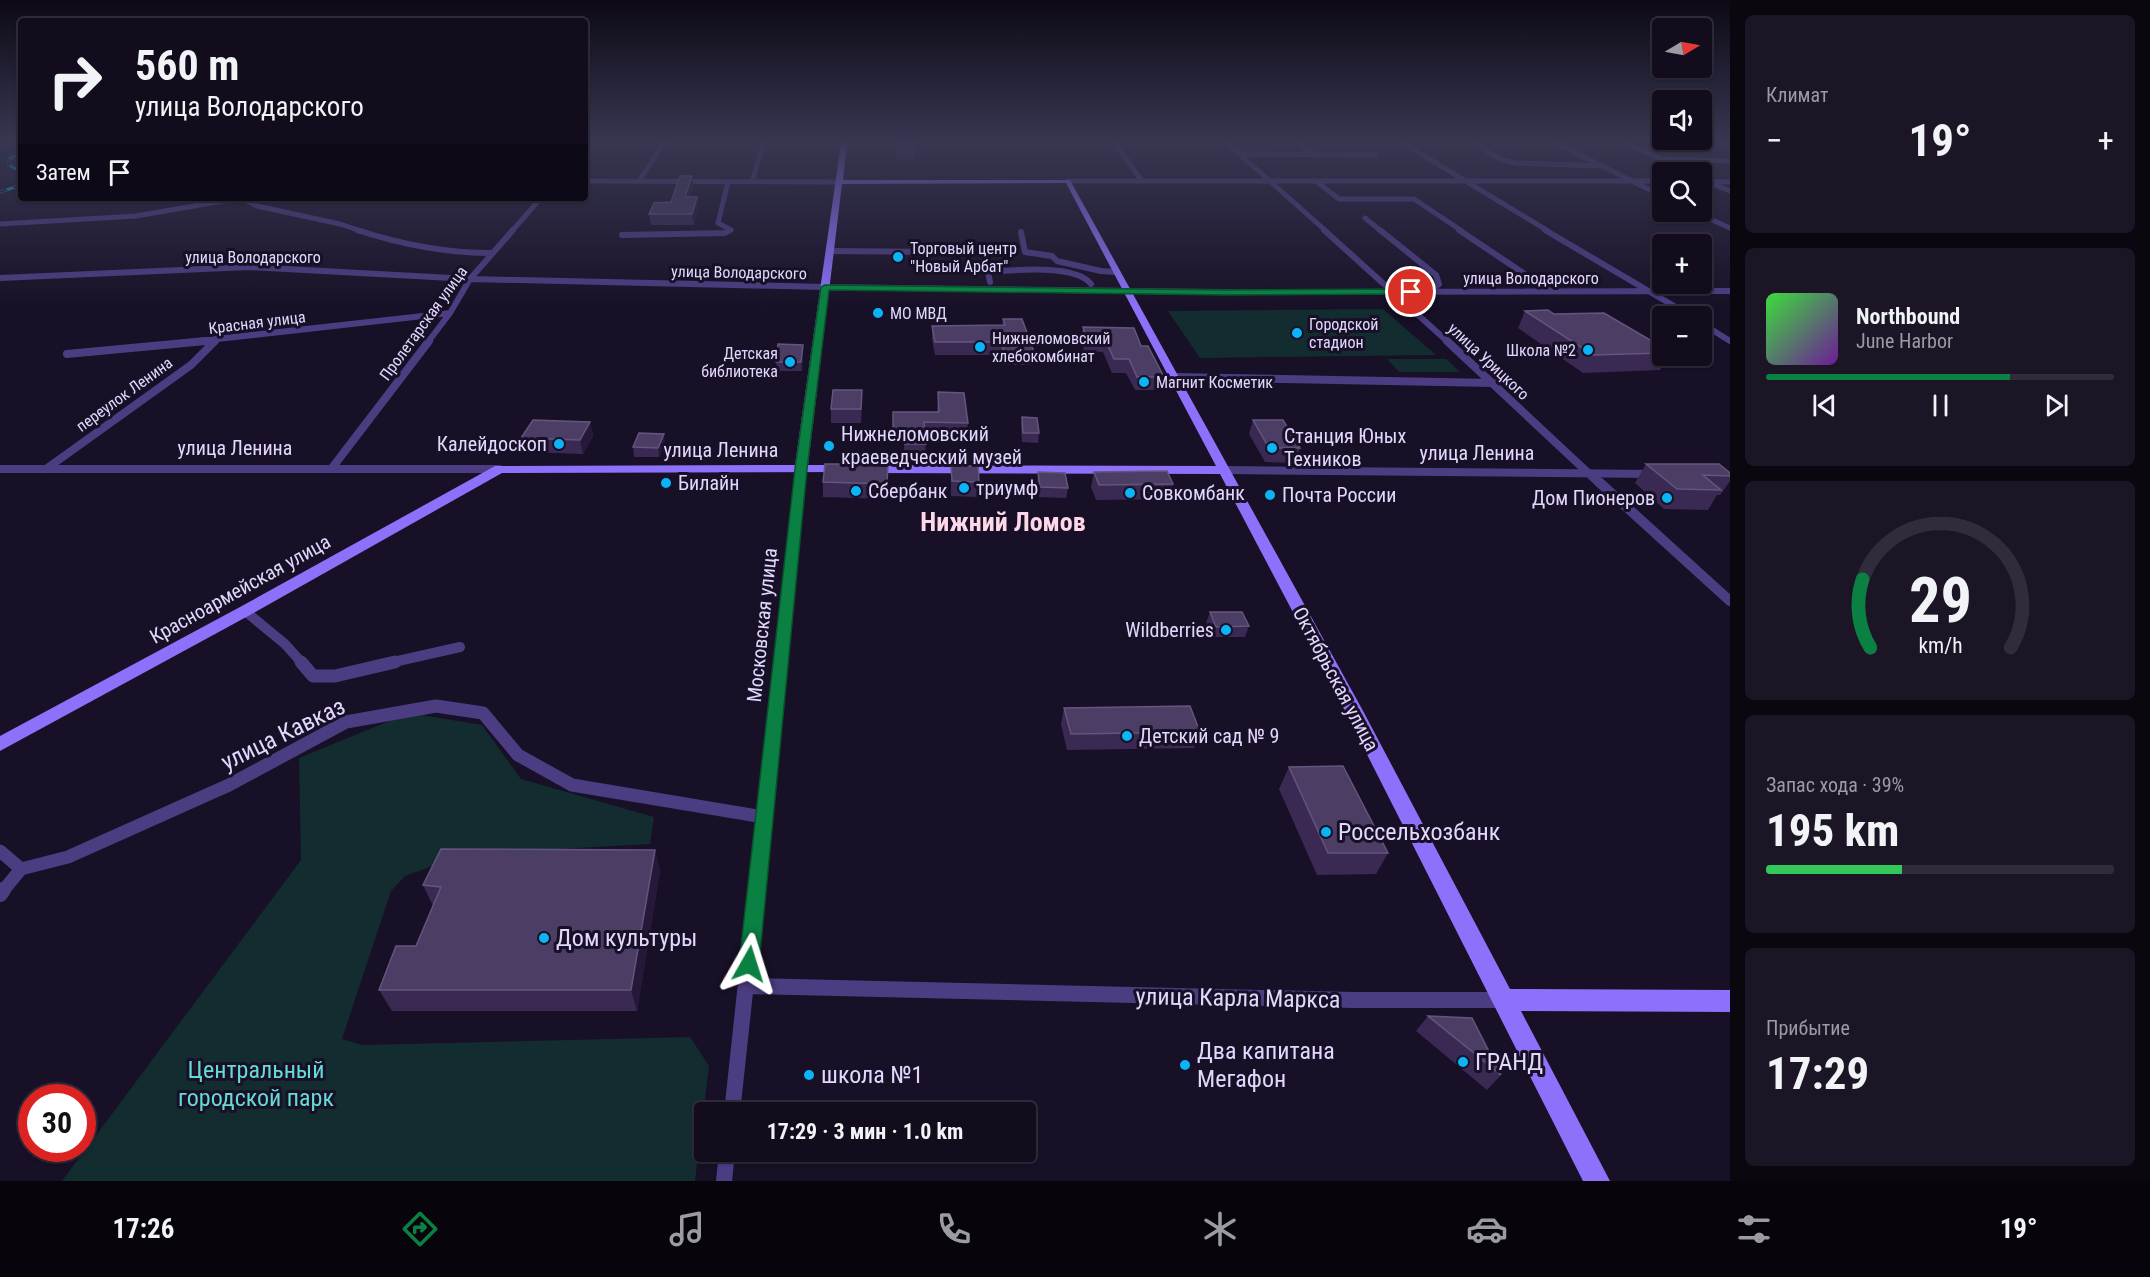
<!DOCTYPE html>
<html lang="ru">
<meta charset="utf-8">
<style>
:root{--surface:#120c1c;--page:#1b1525;--text:#f1f3f6;--muted:#9c9ba3;--line:#312c3b;--accent:#0b8043}
body{margin:0;font-family:"Roboto Condensed",sans-serif;background:var(--page);color:var(--text);height:100vh;display:flex;flex-direction:column;font-size:22px;white-space:nowrap}
*{box-sizing:border-box;margin:0}
p{font-size:20px;color:var(--muted)}
.icon{flex:none;width:33px;height:33px;fill:none;stroke:currentColor;stroke-width:2;stroke-linecap:round;stroke-linejoin:round}
.map{position:relative;flex:1;overflow:hidden}
.side{display:flex;flex-direction:column;gap:15px;padding:15px;background:#0a070f;width:420px}
.side>*{flex:none}
.top-card{position:absolute;left:18px;top:18px;width:570px;height:183px;border-radius:6px;box-shadow:0 2px 4px #0004,0 0 0 2px var(--line);background:#120c1c;color:var(--text);overflow:hidden}
.needle{width:39px;rotate:80deg}
.controls{position:absolute;left:1652px;top:18px;display:grid;gap:12px}
.controls a{display:grid;place-items:center;width:60px;height:60px;border-radius:6px;background:var(--surface);box-shadow:0 2px 4px #0004,0 0 0 2px var(--line);font-size:30px}
.speed{position:absolute;left:18px;top:1084px;display:flex;gap:12px;font-size:30px;font-weight:700;text-align:center}
.speed>*{display:grid;place-content:center;width:78px;height:78px;border-radius:50%;background:var(--surface);box-shadow:0 2px 4px #0004,0 0 0 2px var(--line);line-height:1}
.speed .limit{border:9px solid #d22;background:#fff;color:#111}
.pin{position:absolute;display:grid;place-items:center;width:51px;height:51px;color:#fff;margin:-26px;border:3px solid #fff;border-radius:50%;box-shadow:0 2px 6px #0007}
.me{position:absolute;width:66px;margin:-33px;rotate:6deg;stroke-linejoin:round;filter:drop-shadow(0 0 4px #0008)}
.turn{display:flex;align-items:center;gap:21px;height:126px;padding:0 18px;font-size:27px}
.turn .icon{width:78px;height:78px;stroke-width:2.5}
.turn b{display:block;font-size:42px;line-height:51px}
.then{display:flex;align-items:center;height:57px;padding:0 18px;background:#0003;gap:12px;font-size:22px}
.big{font-size:45px;font-weight:700;line-height:1.1}
.side .widget{flex:1;display:flex;flex-direction:column;justify-content:center;gap:9px;min-width:0;padding:0 21px;border-radius:9px;background:var(--page)}
.side .dial{align-items:center;gap:0}
.dial svg{height:156px;overflow:visible;fill:none;stroke:var(--line);stroke-width:7;stroke-linecap:round;text-anchor:middle}
.dial text{fill:var(--text);stroke:none}
.song{display:flex;align-items:center;gap:18px}
.cover{width:72px;height:72px;border-radius:9px;background:linear-gradient(135deg,hsl(120 70% 55%),hsl(280 70% 35%))}
.played{height:6px;border-radius:3px;background:linear-gradient(90deg,var(--accent) 70%,var(--line) 70%)}
.keys{display:flex;justify-content:space-around;direction:ltr}
.heat{display:flex;justify-content:space-between;align-items:center;font-size:33px;direction:ltr}
.charge{height:9px;border-radius:4px;background:linear-gradient(90deg,#34c759 39%,var(--line) 0)}
.trip{position:absolute;left:694px;top:1102px;width:342px;height:60px;border-radius:6px;background:var(--surface);box-shadow:0 2px 4px #0004,0 0 0 2px var(--line);font-weight:700;line-height:60px;text-align:center}
.menu{display:flex;height:96px;justify-content:space-around;align-items:center;background:#07050b;color:var(--muted)}
.menu .icon{width:42px;height:42px}
.menu .selected{color:var(--accent)}
.menu b{font-size:27px;color:var(--text)}
main{display:flex;flex:1;min-height:0}
.map>svg:first-child{display:block}
.green{fill:#132c30}
.lines{fill:none;stroke-linecap:round;stroke-linejoin:round}
.street-far5{stroke:#4c3d83;stroke-width:5}
.street-far4{stroke:#4c3d83;stroke-width:6}
.street-far3{stroke:#4c3d83;stroke-width:8}
.street-far2{stroke:#4c3d83;stroke-width:10}
.street-far1{stroke:#4c3d83;stroke-width:13}
.street{stroke:#4c3d83;stroke-width:16}
.secondary{fill:#8d71fa;fill-rule:evenodd}
.rail-casing{stroke:#0ab4f6;stroke-width:3}
.rail{stroke:#181026;stroke-width:2;stroke-dasharray:7;stroke-linecap:butt}
.wall{fill:#3a2a53}
.shaded-wall{fill:#251839}
.building{fill:#4c3d65;stroke:#63557d;stroke-width:1.5}
.route{fill:#0b8043;stroke:#07532c;stroke-width:1.5}
.poi-dot{fill:#0ab4f6;stroke:#181026;stroke-width:2}
.labels{text-anchor:middle;stroke-width:6;stroke-linejoin:round;paint-order:stroke}
.far-poi-label{font-size:16px;fill:#e2d7fd;stroke:#181026;text-anchor:start}
.far-street-label{font-size:16px;fill:#e2d7fd;stroke:#181026}
.poi-label{font-size:20px;fill:#e2d7fd;stroke:#181026;text-anchor:start}
.street-label{font-size:20px;fill:#e2d7fd;stroke:#181026}
.near-street-label{font-size:24px;fill:#e2d7fd;stroke:#181026}
.near-poi-label{font-size:24px;fill:#e2d7fd;stroke:#181026;text-anchor:start}
.near-park-label{font-size:24px;fill:#64dcd3;stroke:#181026}
.district-label{font-size:26px;font-weight:bold;fill:#fed8e9;stroke:#181026}
</style>
<main>
<div class="map">
<svg width="1730" height="1181" viewBox="0 0 1730 1181">
<rect width="100%" height="100%" fill="#181026"/>
<path class="green" d="M1383 309 1436 355 1200 358 1168 311Z
M1387 359H1446L1460 372H1399Z
M409 713 482 725 521 779 654 817 650 844 465 854 405 876 391 891 342 1039 362 1045 690 1037 709 1066 695 1181H62L301 860 299 758Z"/>
<g class="lines">
<path class="street-far5" d="M1115 143 1142 181
M1227 143 1326 231
M1298 143 1312 154
M1403 143 1548 231
M1474 143 1500 159 1515 163 1601 166
M1556 143 1662 196
M1626 143 1661 159 1730 161
M1721 143 1730 147
M585 145 587 143
M1242 154 1376 155
M585 181 839 182
M639 181 664 143
M1068 181H1662
M1701 181 1730 182
M728 182 718 223 731 230 729 231
M752 182 763 143
M1317 182 1339 199H1414L1462 231
M1713 184 1730 191
M245 200 257 206 340 224 361 231
M1695 212 1730 228
M1365 218 1381 231
M0 224 136 216 223 201 263 198
M512 231 541 198"/>
<path class="street-far4" d="M357 230C400 244 445 253 491 253
M1324 230 1448 342
M1380 230 1436 275 1439 284 1428 292
M1459 230 1550 291
M1545 230 1691 316
M1021 232 1025 252 1052 256 1057 261 1101 271 1117 272
M622 235 725 233 730 230
M830 251 941 252
M0 278 248 267 470 279 825 287 1226 292 1730 291
M990 282 988 272C1013 270 1075 264 1091 284
M1701 323 1730 341
M190 342 450 313
M214 342 216 340
M428 342 450 313 470 279 513 230"/>
<path class="street-far3" d="M1447 341 1600 484
M67 354 206 341
M1174 377 1493 383
M332 468 429 341
M0 469H499
M46 469 191 365 215 341
M1224 470 1655 474
M799 484 801 469"/>
<path class="street-far2" d="M1599 482 1730 601
M245 611 285 644 302 663
M389 663 460 647
M780 663 800 482"/>
<path class="street-far1" d="M301 662 313 676H335L395 662
M0 851 21 869 2 892
M21 869 68 857 229 785 346 722 436 706 483 713 518 755 572 785 764 817
M756 892 780 662"/>
<path class="street" d="M0 894 3 890
M747 986 1353 1000H1503
M732 1113 756 890
M724 1181 727 1152"/>
<path class="secondary" d="M841 143H847L843 180H1070L1362 709 1510 989 1730 990V1012L1521 1011 1610 1181H1583L1344 709 1220 474 870 473 864 469 870 465 1216 466 1066 183 842 184 808 465H843L847 466 849 469 847 472 502 473 250 615 0 751V736L240 607 495 466 795 465Z"/>
<g class="rail-casing">
<path id="rail" d="M21 152 9 159V165L21 172
M0 192 21 185"/>
</g>
<use href="#rail" class="rail"/>
</g>
<path class="wall" d="M894 143H914L915 159H896Z
M692 176 693 186 690 197 698 207 694 225H651L649 214 671 202Z
M1525 311 1554 314 1662 347V356H1669L1660 370 1583 373 1518 328Z
M1003 319 1034 352 1032 365H1003L1000 355H935L932 339V326L1002 325Z
M1083 327 1141 346 1164 377 1162 390H1135L1126 373H1112L1103 352 1084 351 1081 340Z
M803 345V353L802 371H777L776 362Z
M938 392 968 423 967 437 926 436 925 458H904V443H893V412H937Z
M862 404 861 423H831V409Z
M1022 417 1039 433 1038 443 1022 442 1021 427Z
M1253 420 1300 448 1295 463 1265 462 1249 434Z
M590 422 593 436 583 454 525 452 521 438Z
M665 444 659 457H634L633 447Z
M888 464 886 499 823 497V482Z
M1646 464 1730 473V481L1720 495H1717L1708 510 1664 509 1635 483Z
M951 466 979 482 978 497 951 496Z
M1038 472 1068 488 1066 498 1039 497 1037 482Z
M1094 472 1173 484 1170 499 1096 500 1091 487Z
M1210 612 1249 626 1245 637H1213L1206 623Z
M1064 708 1200 732 1194 748 1067 750 1061 724Z
M1289 767 1388 853 1376 874 1317 875 1279 789Z
M655 850 660 871 637 1011H392L379 990 416 946 433 906 423 885Z
M1428 1016 1501 1075 1487 1090 1416 1031Z"/>
<path class="shaded-wall" d="M692 176 693 186 686 208 685 197Z
M697 197 698 207 694 225 692 214Z
M803 345V353L802 371 801 362Z
M590 422 593 436 583 454 580 440Z
M664 434 665 444 659 457 658 448Z
M655 850 660 871 637 1011 631 990Z"/>
<path class="building" d="M896 143H914L915 150H896Z
M680 176H692L685 197H697L692 214H649L654 203 671 202Z
M1548 310 1554 314 1604 313 1662 347V353L1593 355 1525 311Z
M1003 319H1022L1034 352H1004L1001 342H935L932 326 1005 325Z
M1083 327 1134 328 1141 346H1148L1164 377H1137L1129 359H1114L1105 339 1086 338Z
M778 344 803 345 801 362H776Z
M833 390H862L861 409H831Z
M938 392 964 393 968 423 924 422 926 444H905L904 429H893V412H939Z
M1022 417 1037 418 1039 433H1023Z
M533 420 590 422 580 440 521 438Z
M1253 420H1283L1300 448H1269Z
M639 433 664 434 658 448 633 447Z
M825 464H888L887 484 823 482Z
M1646 464H1719L1730 473V476L1703 475 1721 490 1677 489Z
M951 466H978L979 482 952 481Z
M1167 471 1173 484 1099 485 1094 472Z
M1038 472 1065 473 1068 488 1040 487Z
M1210 612H1242L1249 626 1216 627Z
M1190 706 1200 732 1071 734 1064 708Z
M1343 766 1388 853H1328L1289 767Z
M441 849 655 850 631 990H379L396 946H416L441 887 423 885Z
M1428 1016 1472 1018 1501 1075Z"/>
<linearGradient id="sky" x2="0" y2="1"><stop stop-color="#0d0915"/><stop offset="0.46" stop-color="#373752"/><stop offset="1" stop-color="#373752" stop-opacity="0"/></linearGradient>
<rect width="1730" height="308" fill="url(#sky)"/>
<path class="route" d="M825 285 1226 290 1411 289 1415 292 1411 294 1226 295 829 290 807 469 759 964 756 971 749 974 742 971 739 964 795 469 821 287Z"/>
<g class="poi-dot">
<circle cx="898" cy="257" r="6"/>
<circle cx="878" cy="313" r="6"/>
<circle cx="1297" cy="333" r="6"/>
<circle cx="980" cy="347" r="6"/>
<circle cx="1588" cy="350" r="6"/>
<circle cx="790" cy="362" r="6"/>
<circle cx="1144" cy="382" r="6"/>
<circle cx="559" cy="444" r="6"/>
<circle cx="829" cy="446" r="6"/>
<circle cx="1272" cy="448" r="6"/>
<circle cx="666" cy="483" r="6"/>
<circle cx="964" cy="488" r="6"/>
<circle cx="856" cy="491" r="6"/>
<circle cx="1130" cy="493" r="6"/>
<circle cx="1270" cy="495" r="6"/>
<circle cx="1667" cy="498" r="6"/>
<circle cx="1226" cy="630" r="6"/>
<circle cx="1127" cy="736" r="6"/>
<circle cx="1326" cy="832" r="6"/>
<circle cx="544" cy="938" r="6"/>
<circle cx="1463" cy="1062" r="6"/>
<circle cx="1185" cy="1065" r="6"/>
<circle cx="809" cy="1075" r="6"/>
</g>
<g class="labels">
<g class="far-poi-label">
<text x="910" y="254">Торговый центр<tspan x="910" dy="18">"Новый Арбат"</tspan></text>
<text x="890" y="319">МО МВД</text>
<text x="1309" y="330">Городской<tspan x="1309" dy="18">стадион</tspan></text>
<text x="992" y="344">Нижнеломовский<tspan x="992" dy="18">хлебокомбинат</tspan></text>
<text x="1576" y="356" text-anchor="end">Школа №2</text>
<text x="778" y="359" text-anchor="end">Детская<tspan x="778" dy="18">библиотека</tspan></text>
<text x="1156" y="388">Магнит Косметик</text>
</g>
<g class="far-street-label">
<text x="253" y="263">улица Володарского</text>
<text transform="translate(739 272) rotate(1)" y="6">улица Володарского</text>
<text x="1531" y="284">улица Володарского</text>
<text transform="translate(257 322) rotate(-7)" y="6">Красная улица</text>
<text transform="translate(423 323) rotate(-54)" y="6">Пролетарская улица</text>
<text transform="translate(1489 361) rotate(43)" y="6">улица Урицкого</text>
<text transform="translate(124 394) rotate(-36)" y="6">переулок Ленина</text>
</g>
<g class="poi-label">
<text x="841" y="441">Нижнеломовский<tspan x="841" dy="23">краеведческий музей</tspan></text>
<text x="1284" y="443">Станция Юных<tspan x="1284" dy="23">Техников</tspan></text>
<text x="547" y="451" text-anchor="end">Калейдоскоп</text>
<text x="678" y="490">Билайн</text>
<text x="976" y="495">триумф</text>
<text x="868" y="498">Сбербанк</text>
<text x="1142" y="500">Совкомбанк</text>
<text x="1282" y="502">Почта России</text>
<text x="1655" y="505" text-anchor="end">Дом Пионеров</text>
<text x="1214" y="637" text-anchor="end">Wildberries</text>
<text x="1139" y="743">Детский сад № 9</text>
</g>
<g class="street-label">
<text x="235" y="455">улица Ленина</text>
<text x="721" y="457">улица Ленина</text>
<text x="1477" y="460">улица Ленина</text>
<text transform="translate(240 589) rotate(-29)" y="7">Красноармейская улица</text>
<text transform="translate(762 625) rotate(-84)" y="7">Московская улица</text>
<text transform="translate(1336 679) rotate(62)" y="7">Октябрьская улица</text>
</g>
<g class="near-street-label">
<text transform="translate(283 734) rotate(-26)" y="8">улица Кавказ</text>
<text transform="translate(1238 998) rotate(1)" y="8">улица Карла Маркса</text>
</g>
<g class="near-poi-label">
<text x="1338" y="840">Россельхозбанк</text>
<text x="556" y="946">Дом культуры</text>
<text x="1197" y="1059">Два капитана<tspan x="1197" dy="28">Мегафон</tspan></text>
<text x="1475" y="1070">ГРАНД</text>
<text x="821" y="1083">школа №1</text>
</g>
<g class="near-park-label">
<text x="256" y="1078">Центральный<tspan x="256" dy="28">городской парк</tspan></text>
</g>
<g class="district-label">
<text x="1003" y="531">Нижний Ломов</text>
</g>
</g>
</svg>
<div class="controls">
<a><svg class="needle" viewBox="-14 -14 28 28"><path d="M0-13l5 13h-10z" fill="#e53935"/><path d="M0 13l5-13h-10z" fill="#9c9ba3"/></svg></a>
<a><svg class="icon" aria-label="sound" viewBox="0 0 24 24"><path d="M4 9h4l5-4v14l-5-4H4zM17 9q2 3 0 6"/></svg></a>
<a><svg class="icon" aria-label="search" viewBox="0 0 24 24"><circle cx="10" cy="10" r="6"/><path d="M15 15l6 6"/></svg></a>
<a>+</a>
<a>−</a>
</div>
<div class="speed"><div class="limit">30</div></div>
<div class="pin" style="left:1411px;top:292px;background:#d93025"><svg class="icon" aria-label="arrive" viewBox="0 0 24 24"><path d="M6 21V4h12l-3 4 3 4H6"/></svg></div>
<svg class="me" style="left:749px;top:964px" viewBox="-20 -20 40 40"><path d="M0-17L14 15 0 8-14 15z" fill="#0b8043" stroke="#fff" stroke-width="4"/></svg>
<div class="trip">17:29 · 3 мин · 1.0 km</div>
<div class="top-card">
<div class="turn"><svg class="icon" aria-label="right" viewBox="0 0 24 24"><path d="M7 20v-9h11M14 6l5 5-5 5"/></svg><div><b>560 m</b>улица Володарского</div></div>
<div class="then">Затем<svg class="icon" aria-label="arrive" viewBox="0 0 24 24"><path d="M6 21V4h12l-3 4 3 4H6"/></svg></div>
</div>
</div>
<section class="side">
<div class="widget"><p>Климат</p>
<div class="heat"><a>−</a><b class="big">19°</b><a>+</a></div>
</div>
<div class="widget">
<div class="song"><i class="cover"></i><div><b>Northbound</b><p>June Harbor</p></div></div>
<div class="played"></div>
<div class="keys"><svg class="icon" aria-label="previous" viewBox="0 0 24 24"><path d="M18 5L8 12l10 7zM5 5v14"/></svg><svg class="icon" aria-label="pause" viewBox="0 0 24 24"><path d="M8 5v14M16 5v14"/></svg><svg class="icon" aria-label="next" viewBox="0 0 24 24"><path d="M6 5l10 7-10 7zM19 5v14"/></svg></div>
</div>
<div class="widget dial"><svg viewBox="0 0 100 80">
<path d="M14 69A42 42 0 1 1 86 69"/>
<path d="M14 69A42 42 0 0 1 10 34" stroke="#0b8043"/>
<text x="50" y="56" font-size="32" font-weight="700">29</text>
<text x="50" y="72" font-size="11">km/h</text>
</svg></div>
<div class="widget"><p>Запас хода · 39%</p><b class="big">195 km</b><div class="charge"></div></div>
<div class="widget"><p>Прибытие</p><b class="big">17:29</b></div>
</section>
</main>
<nav class="menu">
<b>17:26</b>
<svg class="icon selected" aria-label="directions" viewBox="0 0 24 24"><path d="M12 3l9 9-9 9-9-9zM9 14v-3h6M13 9l2 2-2 2"/></svg>
<svg class="icon" aria-label="music" viewBox="0 0 24 24"><path d="M9 18V5l10-2v13"/><circle cx="6" cy="18" r="3"/><circle cx="16" cy="16" r="3"/></svg>
<svg class="icon" aria-label="phone" viewBox="0 0 24 24"><path d="M5 4h4l2 5-3 2q2 4 5 5l2-3 5 2v4C11 20 4 13 5 4z"/></svg>
<svg class="icon" aria-label="climate" viewBox="0 0 24 24"><path d="M12 3v18M4 7l16 10M4 17L20 7"/></svg>
<svg class="icon" aria-label="car" viewBox="0 0 24 24"><path d="M5 17H2v-5l4-1 3-4h7l3 4 3 1v5h-3M9 17h6M6 11h13"/><circle cx="7" cy="17" r="2"/><circle cx="17" cy="17" r="2"/></svg>
<svg class="icon" aria-label="filters" viewBox="0 0 24 24"><path d="M4 7h16M4 17h16"/><circle cx="9" cy="7" r="2"/><circle cx="15" cy="17" r="2"/></svg>
<b>19°</b>
</nav>
